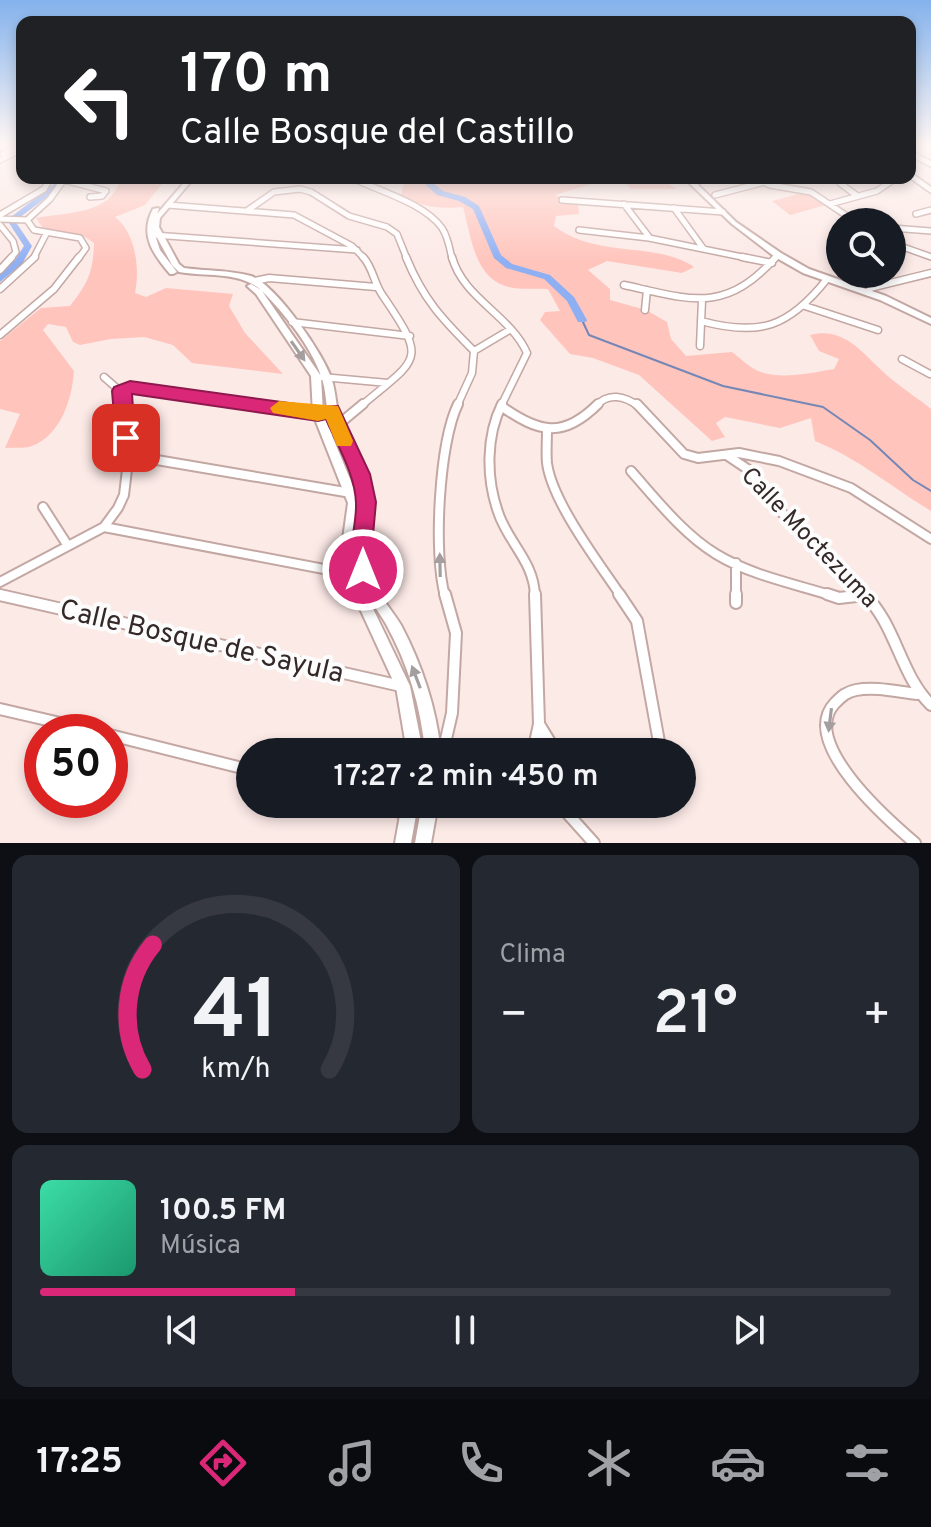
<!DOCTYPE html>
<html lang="es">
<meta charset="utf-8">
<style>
:root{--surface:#171b24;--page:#242831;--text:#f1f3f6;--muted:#9ea1a6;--line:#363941;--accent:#db2777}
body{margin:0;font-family:Overpass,sans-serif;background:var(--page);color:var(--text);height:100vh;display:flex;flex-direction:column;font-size:30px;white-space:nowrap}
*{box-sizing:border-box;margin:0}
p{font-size:26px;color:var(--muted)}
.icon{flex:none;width:44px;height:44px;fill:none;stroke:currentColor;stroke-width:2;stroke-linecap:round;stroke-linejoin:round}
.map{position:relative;height:843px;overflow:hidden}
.panel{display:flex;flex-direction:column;gap:12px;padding:12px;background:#0d0f14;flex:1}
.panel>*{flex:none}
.guide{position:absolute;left:16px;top:16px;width:900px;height:168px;border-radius:16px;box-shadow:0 4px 12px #0003;background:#202124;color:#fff;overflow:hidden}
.tools{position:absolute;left:826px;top:208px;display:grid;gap:16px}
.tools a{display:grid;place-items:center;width:80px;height:80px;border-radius:50%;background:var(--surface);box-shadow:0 4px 12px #0003;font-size:40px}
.speed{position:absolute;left:24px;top:714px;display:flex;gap:16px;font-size:40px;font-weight:700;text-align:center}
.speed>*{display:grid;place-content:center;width:104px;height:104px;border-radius:50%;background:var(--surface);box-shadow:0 4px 12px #0003;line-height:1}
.speed .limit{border:12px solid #d22;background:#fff;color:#111}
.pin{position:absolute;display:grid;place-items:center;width:68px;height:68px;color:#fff;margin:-34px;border-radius:16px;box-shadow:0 4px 12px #0006}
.me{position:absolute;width:88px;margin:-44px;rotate:0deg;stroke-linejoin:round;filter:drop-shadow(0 0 6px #0008)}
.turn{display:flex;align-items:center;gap:28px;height:168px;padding:0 32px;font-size:36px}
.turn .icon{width:104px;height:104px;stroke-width:2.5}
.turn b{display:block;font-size:56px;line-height:68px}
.big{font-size:60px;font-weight:600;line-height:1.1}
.panel .card{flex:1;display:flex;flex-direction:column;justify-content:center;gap:12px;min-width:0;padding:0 28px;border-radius:16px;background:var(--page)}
.panel .dial{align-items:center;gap:0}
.dial svg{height:208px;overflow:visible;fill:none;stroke:var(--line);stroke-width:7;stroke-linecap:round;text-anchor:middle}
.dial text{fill:var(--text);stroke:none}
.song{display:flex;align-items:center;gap:24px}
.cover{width:96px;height:96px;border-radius:12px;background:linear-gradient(135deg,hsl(160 70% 55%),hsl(160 70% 35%))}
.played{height:8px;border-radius:4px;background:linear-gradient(90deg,var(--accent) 30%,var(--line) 30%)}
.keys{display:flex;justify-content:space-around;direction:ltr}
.heat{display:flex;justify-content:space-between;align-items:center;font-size:44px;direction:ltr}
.panel .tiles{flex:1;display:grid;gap:12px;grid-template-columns:1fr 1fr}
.card:last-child{grid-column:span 2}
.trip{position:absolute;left:236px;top:738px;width:460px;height:80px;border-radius:40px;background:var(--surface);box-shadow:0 4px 12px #0003;font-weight:600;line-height:80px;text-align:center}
.tabs{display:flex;height:128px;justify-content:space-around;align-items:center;background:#090b0e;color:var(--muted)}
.tabs .icon{width:56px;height:56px}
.tabs .on{color:var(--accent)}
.tabs b{font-size:36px;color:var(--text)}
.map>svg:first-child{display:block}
.green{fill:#ffc4bc}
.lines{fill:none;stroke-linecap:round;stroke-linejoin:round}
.stream{stroke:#7487b6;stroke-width:2}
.river{fill:#8faff3;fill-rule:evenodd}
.minor-far3-casing{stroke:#c3a7a3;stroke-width:8}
.minor-far2-casing{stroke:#c3a7a3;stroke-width:9}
.minor-far1-casing{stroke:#c3a7a3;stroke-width:12}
.minor-casing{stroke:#c3a7a3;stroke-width:14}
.tertiary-casing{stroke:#c3a7a3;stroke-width:8}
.secondary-casing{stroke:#c3a7a3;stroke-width:4}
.minor-far3{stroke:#fff;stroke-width:5}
.minor-far2{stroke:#fff;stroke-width:6}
.minor-far1{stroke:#fff;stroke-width:8}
.minor{stroke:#fff;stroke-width:10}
.tertiary{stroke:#fff;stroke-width:5}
.secondary{fill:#fff;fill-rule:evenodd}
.oneway{fill:#a49f9e}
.route{fill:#db2777;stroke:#8e194d;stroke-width:2}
.slow{fill:#f59e0b}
.labels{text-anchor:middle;stroke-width:8;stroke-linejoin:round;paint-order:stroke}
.street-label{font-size:24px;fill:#342928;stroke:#fcfcfc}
.near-street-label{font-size:28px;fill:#342928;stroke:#fcfcfc}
</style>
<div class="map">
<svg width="931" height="843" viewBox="0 0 931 843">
<rect width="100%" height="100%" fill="#fceae7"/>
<path class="green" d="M116 178H167L145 205 115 217C136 233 140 269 135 293L146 297 166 288 233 294 229 306 245 333 283 374 192 363 173 345 144 337 111 339 80 345 73 342 66 327 48 324 43 330 74 371C72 399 61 435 32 446 24 449 13 447 5 448L20 414 0 409V341L41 308 70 306C88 283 93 273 94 243L85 237 43 228 36 218C68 212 110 215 120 180Z
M405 178H455L473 182 501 178H658L677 189H631L626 183 598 182 555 195 578 204 579 214 556 216 554 226C597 259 657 241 694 267L682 273 607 261 588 270 610 289V300L646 310 667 322 671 339 686 356 732 352C740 358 749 367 758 371 780 380 811 373 834 369L839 359 819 351 810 335C849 325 867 361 895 382 906 391 919 399 931 409V511C890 486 859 459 815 441L811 418 780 428 725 417 716 423 725 437 712 441 639 375 593 358 570 354 540 320 545 312 560 311 548 289C536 288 521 290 509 287 474 279 471 235 463 207 439 209 421 207 401 195Z
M806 192 826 205 790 215 772 201Z"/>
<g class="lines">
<path class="stream" d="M582 320 589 335 723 386 823 407 870 440 913 480 931 491"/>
<path class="river" d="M56 178H64L60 187 15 221 32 246 22 264 0 282V274L15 260 24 246 7 220 54 184Z
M418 178H427L443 191 465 197 479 206 501 255 512 264 550 275 574 297 587 320 586 322H578L567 301 544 279 506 268 494 258 473 209 459 201 437 195Z"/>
<g class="minor-far3-casing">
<path id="minor-far3" d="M3 154 18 145
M0 160 22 149
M910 175 931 190
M352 178C379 191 424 203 442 228 448 237 450 249 452 259
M754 178 770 185 811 192 856 222
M850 178 840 183 856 195
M64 180 106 191 102 196 90 197
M715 195 761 183
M562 200 723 212
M624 204 649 237
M830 204 877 191 896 178
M168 205 294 215 352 246 365 259
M674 208 703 248
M248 210 274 192 300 189 311 192 349 216 387 227 397 234 407 259
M916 214 931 210
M0 215 44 189 51 178
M0 219 27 220 34 230 80 238 86 248 78 259
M27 220 50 199 65 178
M0 225 13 241 16 252 10 259
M892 228 931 231
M579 230 649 238 752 259
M154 235 357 250
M892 243 931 257
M33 259 46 234
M774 259 778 255"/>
</g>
<g class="minor-far2-casing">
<path id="minor-far2" d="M406 257C423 299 442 319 474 351
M452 257C463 298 510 315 527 353L501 406
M742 257 772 263
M0 270 12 257
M255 281 269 278 376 287
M624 285C692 300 725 314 776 257
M0 289 35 257
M869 293 870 288 931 273
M805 306 878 330
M645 310 647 290
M701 321C760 337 789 327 827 279
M292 322 410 336
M0 335 54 289 79 257
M700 346 702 300
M474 351 511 329
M902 359 930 374
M104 377 120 391
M322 377 388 383
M120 391 141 387 263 406
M120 391 122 406
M361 406C419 357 428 362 383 296 374 284 373 267 363 257
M457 406 472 373 474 351
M596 406C608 392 625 396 638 406"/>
</g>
<g class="minor-far1-casing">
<path id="minor-far1" d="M250 404 318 414 331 411
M502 404C486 436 486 478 498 512 508 543 534 561 535 596
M637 404 684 454 698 458 739 453 779 461 851 488 931 539
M501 406C539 433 563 439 598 404
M547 431C547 441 546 453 547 463 552 502 599 563 621 596
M327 434 363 404
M728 456 749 470 787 519 866 596
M128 461 145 458 351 493
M631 471C656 499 683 534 716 554 750 575 795 584 833 596
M43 507 68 546
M104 527 350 574
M736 563V596
M0 582 104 527 118 508 124 495 128 461 121 404
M0 595 6 596
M445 596C433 554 439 443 458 404
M854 596 865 595"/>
</g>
<g class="minor-casing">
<path id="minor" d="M619 594 637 621 659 742
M736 594V603
M827 594 839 598 865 595
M864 594C897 626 899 673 931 705
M0 595 401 686
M0 709 99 732
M539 724 556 752
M110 735 250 770
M443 752 452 713 456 633 445 594
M533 752 539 724 535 594
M370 804 407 814
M559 804 594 843
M915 843C888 820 798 742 835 703 842 696 846 692 856 690 876 686 898 692 918 694"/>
</g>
<g class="tertiary-casing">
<path id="tertiary" d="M910 153 931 164"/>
</g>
<g class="secondary-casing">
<path id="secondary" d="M188 178H194L160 218 159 227 179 264 184 268C206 271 229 270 251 276 276 285 324 354 332 380 336 393 336 408 340 421 350 448 367 471 371 500 374 526 362 553 372 579 378 595 392 610 401 625 422 665 436 707 441 752H425C421 707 408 664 386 624 377 608 364 595 359 577 351 551 363 524 359 498 356 471 340 449 331 424 325 408 327 391 321 376 311 346 284 313 262 291L321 376 323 414 360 503 354 546 356 573 410 686 423 752H407L396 687 344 574 342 546 348 503 313 414 311 376 256 294 247 286 251 284 261 290C239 271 207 277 179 272L172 265 154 232 160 250 177 272 173 274H170C153 254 139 235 153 209L158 208 159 209 157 214Z
M684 178H691L736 222 781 253 809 269 886 296 931 318V324L880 300 803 273 775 257 732 224Z
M402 804H418L411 843H395Z
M422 804H438L431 843H415Z"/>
</g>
<use href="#minor-far3" class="minor-far3"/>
<use href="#minor-far2" class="minor-far2"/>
<use href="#minor-far1" class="minor-far1"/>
<use href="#minor" class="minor"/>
<use href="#tertiary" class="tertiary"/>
<use href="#secondary" class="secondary"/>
</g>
<defs><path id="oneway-solid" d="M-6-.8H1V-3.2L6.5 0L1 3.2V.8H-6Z" transform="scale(2)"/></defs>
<g class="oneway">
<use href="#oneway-solid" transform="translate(298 351) rotate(55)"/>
<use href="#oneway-solid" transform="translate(440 565) rotate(-91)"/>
<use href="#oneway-solid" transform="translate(416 677) rotate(-111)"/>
<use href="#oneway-solid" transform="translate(830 720) rotate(97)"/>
</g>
<linearGradient id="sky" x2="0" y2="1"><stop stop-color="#84b2ec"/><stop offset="0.55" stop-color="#fef6f4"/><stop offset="1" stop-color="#fef6f4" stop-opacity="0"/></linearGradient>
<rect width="931" height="263" fill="url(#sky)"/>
<path class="route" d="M130 381 318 407 338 406 370 474 376 502 372 546 374 570 371 578 363 581 355 578C345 553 357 528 356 503 355 474 337 445 326 419L318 421 132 394 135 438 132 443H119L116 438 112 391 114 387Z"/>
<path class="slow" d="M279 401 338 406 353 441 351 446H337L326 419 318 421 273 413 270 408Z"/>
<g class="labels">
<g class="street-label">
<text transform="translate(810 537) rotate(46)" y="8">Calle Moctezuma</text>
</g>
<g class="near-street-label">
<text transform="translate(202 640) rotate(13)" y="10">Calle Bosque de Sayula</text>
</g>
</g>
</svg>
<div class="tools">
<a><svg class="icon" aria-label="search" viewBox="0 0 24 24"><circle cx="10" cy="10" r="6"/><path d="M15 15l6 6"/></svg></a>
</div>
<div class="speed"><div class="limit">50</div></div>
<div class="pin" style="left:126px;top:438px;background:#d93025"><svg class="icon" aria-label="arrive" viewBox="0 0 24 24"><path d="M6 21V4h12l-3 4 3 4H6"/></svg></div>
<svg class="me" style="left:363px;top:570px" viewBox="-20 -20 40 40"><circle r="17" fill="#db2777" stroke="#fff" stroke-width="3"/><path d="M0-11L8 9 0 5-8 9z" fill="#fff"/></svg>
<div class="trip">17:27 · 2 min · 450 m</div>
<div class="guide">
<div class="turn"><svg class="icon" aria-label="left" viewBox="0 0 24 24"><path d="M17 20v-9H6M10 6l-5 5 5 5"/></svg><div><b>170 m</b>Calle Bosque del Castillo</div></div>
</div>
</div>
<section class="panel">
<div class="tiles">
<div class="card dial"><svg viewBox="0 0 100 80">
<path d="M14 69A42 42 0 1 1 86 69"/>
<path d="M14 69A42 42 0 0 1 18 21" stroke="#db2777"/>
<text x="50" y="56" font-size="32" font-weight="700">41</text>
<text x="50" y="72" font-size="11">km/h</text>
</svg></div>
<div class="card"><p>Clima</p>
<div class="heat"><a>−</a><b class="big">21°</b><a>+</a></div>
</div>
<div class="card">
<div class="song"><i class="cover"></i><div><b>100.5 FM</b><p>Música</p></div></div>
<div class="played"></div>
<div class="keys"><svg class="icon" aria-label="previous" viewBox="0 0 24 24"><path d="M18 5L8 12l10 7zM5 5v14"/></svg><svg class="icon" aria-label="pause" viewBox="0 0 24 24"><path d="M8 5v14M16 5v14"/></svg><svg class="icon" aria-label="next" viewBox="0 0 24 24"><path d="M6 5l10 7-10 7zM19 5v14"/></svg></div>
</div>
</div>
</section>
<nav class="tabs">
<b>17:25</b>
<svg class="icon on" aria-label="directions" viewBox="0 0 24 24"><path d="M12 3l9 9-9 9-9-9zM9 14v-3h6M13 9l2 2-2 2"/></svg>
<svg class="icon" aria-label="music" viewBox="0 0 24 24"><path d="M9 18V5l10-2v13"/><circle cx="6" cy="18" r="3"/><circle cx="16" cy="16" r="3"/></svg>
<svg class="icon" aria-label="phone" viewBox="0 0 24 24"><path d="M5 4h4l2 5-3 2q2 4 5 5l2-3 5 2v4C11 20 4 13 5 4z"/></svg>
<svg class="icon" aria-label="climate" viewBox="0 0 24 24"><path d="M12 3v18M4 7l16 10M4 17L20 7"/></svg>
<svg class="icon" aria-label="car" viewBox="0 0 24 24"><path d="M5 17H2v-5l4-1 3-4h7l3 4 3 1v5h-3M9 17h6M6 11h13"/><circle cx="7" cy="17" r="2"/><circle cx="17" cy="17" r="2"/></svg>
<svg class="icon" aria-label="filters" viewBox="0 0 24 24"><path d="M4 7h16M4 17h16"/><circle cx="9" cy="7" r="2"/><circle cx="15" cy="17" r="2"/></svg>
</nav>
